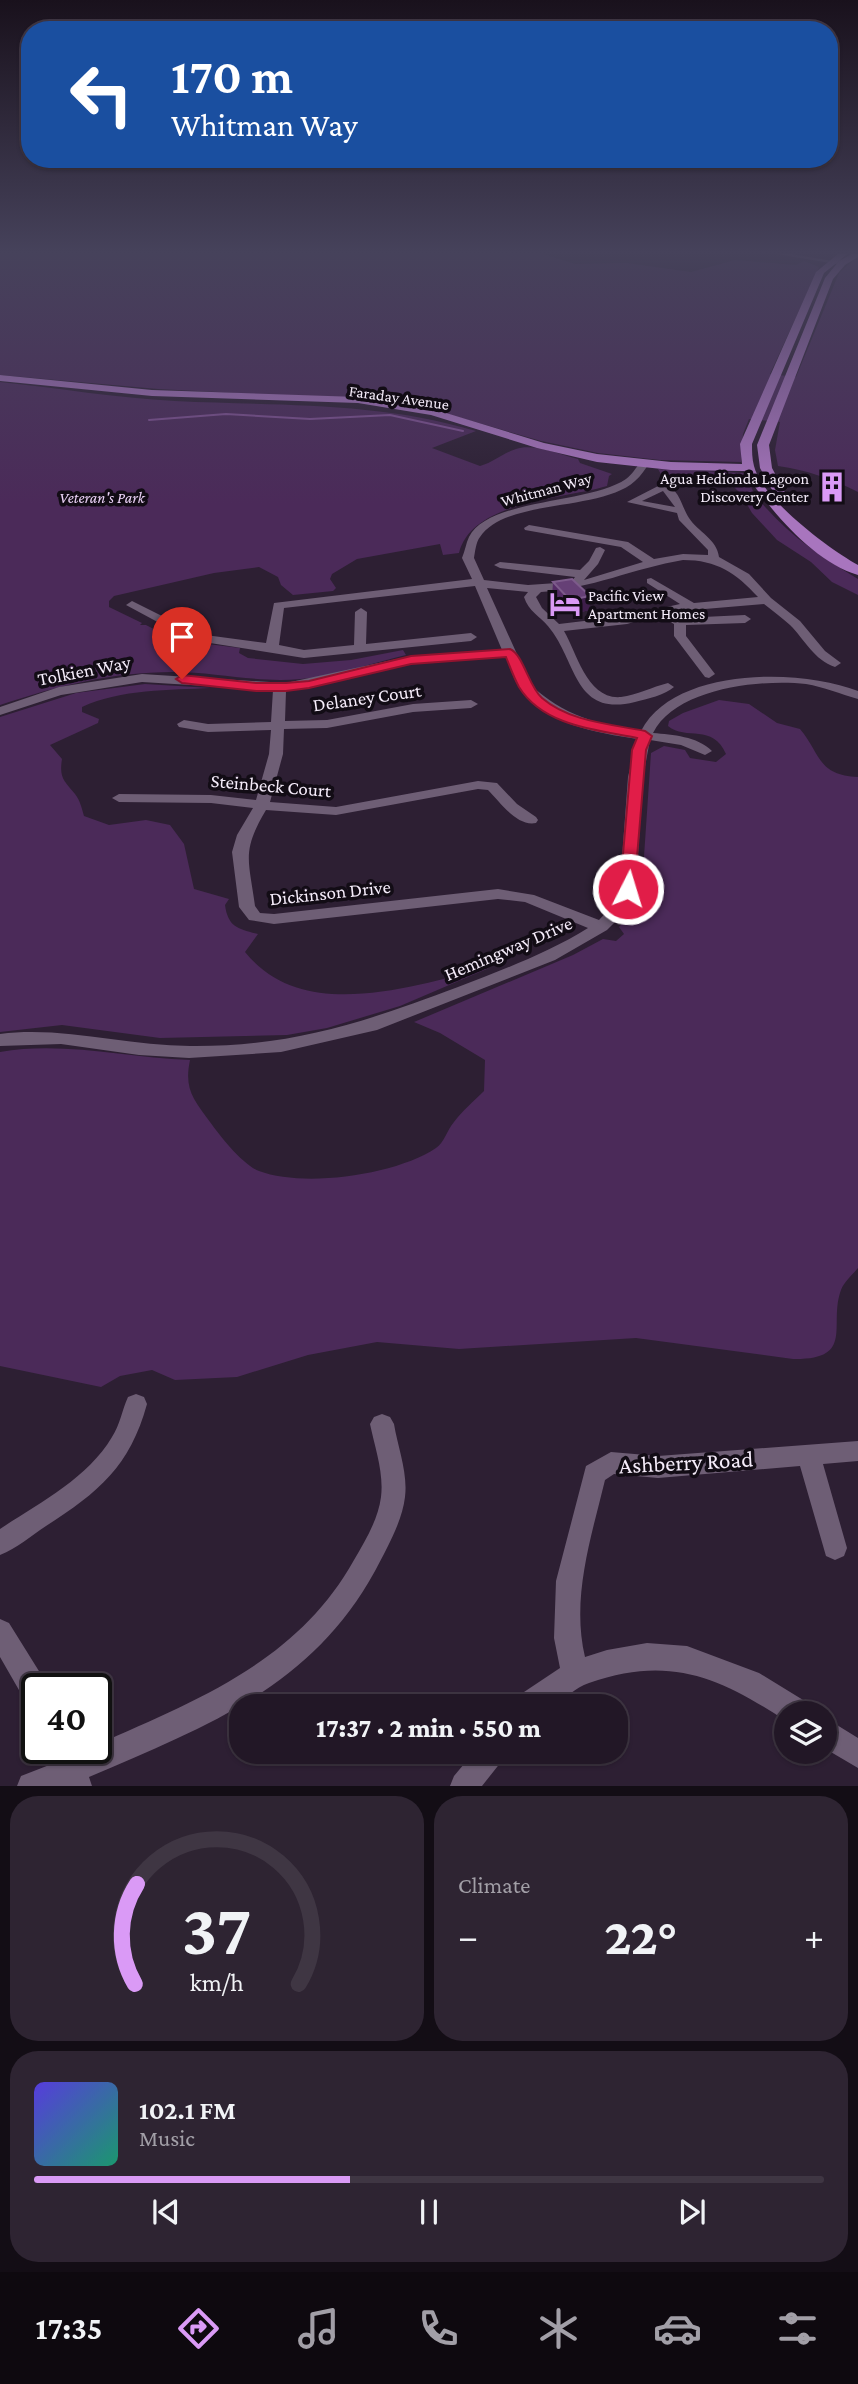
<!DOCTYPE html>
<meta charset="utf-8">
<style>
:root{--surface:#221726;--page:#2e2432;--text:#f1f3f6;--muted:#a29fa7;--line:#3f3643;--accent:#da9af6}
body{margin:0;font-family:"Crimson Pro",serif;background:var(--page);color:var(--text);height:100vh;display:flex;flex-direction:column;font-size:26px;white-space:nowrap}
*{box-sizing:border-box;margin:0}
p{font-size:23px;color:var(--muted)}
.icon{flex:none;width:38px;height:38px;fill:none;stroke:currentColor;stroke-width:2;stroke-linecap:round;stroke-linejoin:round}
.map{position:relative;height:1786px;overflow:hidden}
.drawer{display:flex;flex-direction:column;gap:10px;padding:10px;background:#130d15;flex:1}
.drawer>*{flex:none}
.banner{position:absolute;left:21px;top:21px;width:817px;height:147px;border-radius:28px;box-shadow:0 2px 5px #0004,0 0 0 2px var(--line);background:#1a4fa0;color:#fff;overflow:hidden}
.tools{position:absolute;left:774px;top:1701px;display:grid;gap:14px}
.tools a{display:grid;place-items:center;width:63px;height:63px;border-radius:50%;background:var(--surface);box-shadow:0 2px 5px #0004,0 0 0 2px var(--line);font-size:35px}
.speed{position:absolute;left:21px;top:1673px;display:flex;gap:14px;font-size:35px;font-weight:700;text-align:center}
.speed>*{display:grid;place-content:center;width:91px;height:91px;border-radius:50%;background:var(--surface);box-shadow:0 2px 5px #0004,0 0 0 2px var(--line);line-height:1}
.speed .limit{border:4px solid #111;border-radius:10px;background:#fff;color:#111}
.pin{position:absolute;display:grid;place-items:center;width:60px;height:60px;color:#fff;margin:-72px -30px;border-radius:50% 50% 50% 0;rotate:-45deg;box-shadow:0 0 7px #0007}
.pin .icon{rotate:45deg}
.me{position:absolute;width:77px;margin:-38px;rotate:5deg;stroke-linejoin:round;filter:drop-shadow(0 0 5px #0008)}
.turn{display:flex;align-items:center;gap:24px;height:147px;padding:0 35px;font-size:32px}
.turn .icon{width:91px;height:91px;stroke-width:2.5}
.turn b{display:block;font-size:49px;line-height:60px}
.big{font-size:52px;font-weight:800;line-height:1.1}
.drawer .tile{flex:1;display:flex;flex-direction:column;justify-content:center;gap:10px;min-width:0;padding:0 24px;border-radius:28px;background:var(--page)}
.drawer .dial{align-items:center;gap:0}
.dial svg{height:182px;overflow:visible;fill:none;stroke:var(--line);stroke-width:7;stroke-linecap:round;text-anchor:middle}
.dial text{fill:var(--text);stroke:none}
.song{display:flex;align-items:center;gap:21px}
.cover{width:84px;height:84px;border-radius:10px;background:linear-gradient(135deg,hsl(250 70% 55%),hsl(160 70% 35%))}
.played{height:7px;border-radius:4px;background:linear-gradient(90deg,var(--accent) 40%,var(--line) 40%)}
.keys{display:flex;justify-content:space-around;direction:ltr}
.heat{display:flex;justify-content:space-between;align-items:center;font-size:38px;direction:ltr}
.drawer .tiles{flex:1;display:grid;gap:10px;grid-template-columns:1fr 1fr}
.tile:last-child{grid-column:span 2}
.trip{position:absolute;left:229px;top:1694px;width:399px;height:70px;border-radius:28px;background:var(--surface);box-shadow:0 2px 5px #0004,0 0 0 2px var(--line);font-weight:800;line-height:70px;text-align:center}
.menu{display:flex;height:112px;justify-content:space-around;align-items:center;background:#0e090f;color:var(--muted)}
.menu .icon{width:49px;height:49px}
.menu .on{color:var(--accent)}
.menu b{font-size:32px;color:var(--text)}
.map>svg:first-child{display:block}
.green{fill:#4b2a59}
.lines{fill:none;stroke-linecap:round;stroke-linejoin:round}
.stream{stroke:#805293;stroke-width:2}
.minor{fill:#6e5e75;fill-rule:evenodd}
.major{fill:#a875be;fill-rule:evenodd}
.wall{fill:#552b66}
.shaded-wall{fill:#3e1e4b}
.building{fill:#664076;stroke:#7d5b8b;stroke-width:2}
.route{fill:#e11d48;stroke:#92132f;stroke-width:2}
.labels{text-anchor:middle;stroke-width:7;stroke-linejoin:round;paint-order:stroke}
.far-street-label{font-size:16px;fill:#f5ecfa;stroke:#120c15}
.far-poi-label{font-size:16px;fill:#f5ecfa;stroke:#120c15;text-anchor:end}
.far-park-label{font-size:16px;font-style:italic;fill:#ebd2f7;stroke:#120c15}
.street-label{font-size:19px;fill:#f5ecfa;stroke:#120c15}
.near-street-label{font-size:23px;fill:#f5ecfa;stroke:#120c15}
</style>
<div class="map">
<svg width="858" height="1786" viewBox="0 0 858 1786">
<rect width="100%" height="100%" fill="#2d1f33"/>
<path class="green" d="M0 254H543L575 264 627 263 691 272 735 260 796 265 804 261 819 267 770 374 796 377 839 273 858 256V492C832 479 807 470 778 466L775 450 780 422 749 419 743 434 741 462 660 460 598 453 541 441 430 409 372 400 158 389 0 375Z
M0 382C58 388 116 398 175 401 276 406 377 401 476 431L432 448 480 466C494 462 503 453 516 449 534 443 560 455 578 459L580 463 612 474 609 476 607 486C564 499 472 501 459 553L443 555 440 544 357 559 332 574 330 579 336 588 333 591 293 595 281 585 278 577 259 567 214 573 114 596 109 601V607L142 623 140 625H146L175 640 240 648 239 653 248 658 303 664 351 660 403 650 406 655C372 663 336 676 301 679 255 683 218 672 173 672 112 672 57 686 0 705Z
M658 469 744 473C750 481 751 490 757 497 784 532 820 556 858 579V595L832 582 811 562 777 540 752 513 741 494 726 479 662 476Z
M145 684 211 688C170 690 121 689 82 707V712L99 719 98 723 50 745 62 759C59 778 64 781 75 794 80 800 82 809 84 816L109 825 146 820 170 825 184 844 194 889 229 899 225 905C228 927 238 929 258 934L245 952C304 1025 413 985 489 968L400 1006 327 1028 287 1035 160 1038 62 1025 0 1032V717L76 693Z
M719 700 749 704 777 723 800 729C821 754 817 775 858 777V1268C852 1275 844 1282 841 1290 828 1325 856 1360 793 1359L636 1338 459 1349 377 1342 308 1355 237 1377 175 1380 152 1370 120 1376 101 1387 0 1366V1052C64 1041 126 1058 190 1060 184 1089 193 1099 210 1122 220 1136 243 1165 259 1171 304 1188 396 1175 436 1148 444 1143 447 1130 454 1122 462 1111 474 1101 484 1091L485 1060 440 1033 414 1022 573 955 603 939 616 941 624 934 619 927 637 905 642 886 651 753 664 746 685 750 690 758 716 762 726 754C713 723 686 741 668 726L669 721 683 713Z"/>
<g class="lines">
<path class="stream" d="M149 420 226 414 310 419 390 415 463 431"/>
<path class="minor" d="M777 254H791L845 263 842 265Z
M641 462 649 464C645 469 641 476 635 481 601 512 506 498 480 537 476 542 475 552 474 558L484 580 528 585 571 582 575 577 500 568 494 565 500 562 580 570 589 561 596 548 600 547 605 550 598 564 584 580 643 562 621 547 525 530 524 528 529 525 628 542 654 559 683 554 708 555V550L679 520 677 513 627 502 664 483C681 491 681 506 689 518 698 532 717 539 719 557L749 574 771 598 800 621 825 651 841 663 835 667C814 660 805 640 790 625 782 618 773 611 764 604L669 612 682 618 745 615 751 619 745 623 686 625V636L715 674 709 678 705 677 674 636V624L657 615 627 624 564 631C577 653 587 700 621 697 637 695 652 687 668 683L674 687C665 695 647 699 635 702 575 717 577 664 551 630 544 619 532 614 526 602L524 597 528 592 487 588 531 685C562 715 599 725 641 731 674 667 800 668 858 691V699C840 694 824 687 806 684 761 679 676 688 653 733 673 735 697 736 712 751L705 755 681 745 650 740 643 777 637 871 632 898 623 914 607 930 555 960 377 1030 281 1052 189 1058 139 1055 61 1044 0 1046V1034C64 1026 126 1046 190 1046 292 1047 365 1022 458 987 502 970 548 953 588 928L525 902 498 899 274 924 249 920 239 907 232 852 237 835 253 808 211 803 119 802 112 798 119 794 211 795 256 800 269 754 271 730 208 732 179 727 177 724 184 720 208 724 271 722 273 690 142 682 61 695 0 715V707L59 687 142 674 286 683 411 656 502 650 475 586 284 608 279 645 304 650 354 645 355 612 361 608 367 612 366 644 471 633 477 637 471 641 304 658 191 640 126 605 132 601 198 634 266 643 274 603 472 579 462 558C465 551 466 543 469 537 489 498 590 504 626 479 632 475 636 467 641 462ZM663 491 675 507 642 501ZM683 560C717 560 736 573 758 597L694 603 651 578 647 579V583L680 604 626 616 559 624 542 608 536 597 541 592C590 589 635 568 683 560ZM506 657C510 667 513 678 519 687 541 724 599 733 637 739L628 777 620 885 613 905 599 920 534 895 498 889 274 914 260 913 255 906C249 860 241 852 266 810L336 815 478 789 488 790C500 802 517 827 536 823L538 820 536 817 517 804 497 783 478 781 336 807 270 802 283 754 284 729 327 728 413 712 471 708 478 704 471 700 413 704 327 720 285 721 286 691 411 664Z
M136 1394 144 1397 147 1404C130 1466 99 1492 46 1526 31 1536 17 1548 0 1555V1529C39 1503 87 1479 112 1437 120 1425 122 1410 128 1397Z
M382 1414 390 1417 394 1424C398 1448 408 1473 405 1497 402 1522 387 1548 375 1571 311 1688 206 1726 89 1777L92 1786H17L21 1776 57 1762 53 1748H81L82 1752 96 1748V1745C197 1700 297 1662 354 1560 365 1541 378 1520 381 1497 384 1473 375 1448 370 1424L374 1417Z
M858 1441V1461L823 1464 847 1548 844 1556 835 1560 826 1556 800 1466 658 1478 614 1474 605 1480C591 1538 571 1598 585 1657L607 1650 647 1643 687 1646 759 1673 808 1703 812 1713H786V1721C719 1677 669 1655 589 1683 575 1687 565 1700 552 1706 542 1709 525 1706 515 1706L518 1696 560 1668 554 1638 556 1581 586 1466 611 1452 658 1456Z
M0 1619 9 1623 47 1684 48 1689H37V1707L27 1704 0 1657Z
M824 1717 858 1738V1768L824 1748Z
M474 1752H505L501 1762 482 1786H450L454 1776Z"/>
<path class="major" d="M838 254H847L839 261 852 254H858V257L845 265 833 279 769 445 772 468 786 494 784 497H776L760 468 757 445 825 278 839 261 824 273 752 444C752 451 752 459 754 466 762 499 829 549 858 565V575C813 562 769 509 744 471L671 470 597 462 537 448 431 415 358 403 152 396 0 381V375L152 390 358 397 433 409 544 443 597 454 671 462 742 464 740 444 816 272Z"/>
</g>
<path class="wall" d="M553 582 590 596 589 610 574 614 567 612 552 597Z"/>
<path class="shaded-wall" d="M590 596 589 610 574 614 575 599Z"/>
<path class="building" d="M572 579 590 596 575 599 568 598 553 582Z"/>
<linearGradient id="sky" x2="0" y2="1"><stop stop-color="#19111c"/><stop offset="0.5" stop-color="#46425b"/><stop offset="1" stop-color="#46425b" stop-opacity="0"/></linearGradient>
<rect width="858" height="504" fill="url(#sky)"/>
<path class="route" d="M510 649C523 654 529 687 542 698 570 722 611 724 645 731L652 736 646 750 634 893H622L620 889 632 750 637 738C597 730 543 726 519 687 514 678 510 667 506 657L411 664 309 688 286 691H256L182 683 176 679 182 675 256 683H286L309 681 411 656Z"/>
<defs>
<g id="building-bare" transform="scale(2.415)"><path d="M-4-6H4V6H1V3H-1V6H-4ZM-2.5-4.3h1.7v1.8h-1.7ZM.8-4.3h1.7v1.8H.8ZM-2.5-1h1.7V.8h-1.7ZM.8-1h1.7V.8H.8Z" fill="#da9af6" stroke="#120c15" stroke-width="2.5" paint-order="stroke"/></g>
<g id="hotel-bare" transform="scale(2.415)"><path d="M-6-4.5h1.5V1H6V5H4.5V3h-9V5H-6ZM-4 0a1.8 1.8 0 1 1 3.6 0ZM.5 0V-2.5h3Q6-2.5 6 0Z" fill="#da9af6" stroke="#120c15" stroke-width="2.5" paint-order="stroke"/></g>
</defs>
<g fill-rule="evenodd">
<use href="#building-bare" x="832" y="487"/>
<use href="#hotel-bare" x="565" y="604"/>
</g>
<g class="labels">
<g class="far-street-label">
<text transform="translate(399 397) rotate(8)" y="6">Faraday Avenue</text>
<text transform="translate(546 489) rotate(-15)" y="6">Whitman Way</text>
</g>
<g class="far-poi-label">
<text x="809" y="484">Agua Hedionda Lagoon<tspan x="809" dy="18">Discovery Center</tspan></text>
<text x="588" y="601" text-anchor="start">Pacific View<tspan x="588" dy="18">Apartment Homes</tspan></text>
</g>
<g class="far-park-label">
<text x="102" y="503">Veteran's Park</text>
</g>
<g class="street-label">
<text transform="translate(84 670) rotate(-11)" y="7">Tolkien Way</text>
<text transform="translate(367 697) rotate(-8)" y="7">Delaney Court</text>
<text transform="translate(271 785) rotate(5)" y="7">Steinbeck Court</text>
<text transform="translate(330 892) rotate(-6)" y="7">Dickinson Drive</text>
<text transform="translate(508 948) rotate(-23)" y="7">Hemingway Drive</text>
</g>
<g class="near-street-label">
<text transform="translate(686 1462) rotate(-3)" y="8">Ashberry Road</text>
</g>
</g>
</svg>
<div class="tools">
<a><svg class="icon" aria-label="layers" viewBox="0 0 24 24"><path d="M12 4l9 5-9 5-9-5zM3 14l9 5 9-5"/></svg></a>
</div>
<div class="speed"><div class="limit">40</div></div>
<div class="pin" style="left:182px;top:679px;background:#d93025"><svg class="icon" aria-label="arrive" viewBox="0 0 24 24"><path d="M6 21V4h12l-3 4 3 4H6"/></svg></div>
<svg class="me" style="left:628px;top:889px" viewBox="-20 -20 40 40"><circle r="17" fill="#e11d48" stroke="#fff" stroke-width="3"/><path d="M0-11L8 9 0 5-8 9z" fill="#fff"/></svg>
<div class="trip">17:37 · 2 min · 550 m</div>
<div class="banner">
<div class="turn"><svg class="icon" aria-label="left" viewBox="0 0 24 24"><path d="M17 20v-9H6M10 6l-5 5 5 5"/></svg><div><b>170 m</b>Whitman Way</div></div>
</div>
</div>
<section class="drawer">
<div class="tiles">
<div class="tile dial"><svg viewBox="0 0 100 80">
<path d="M14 69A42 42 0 1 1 86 69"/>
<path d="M14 69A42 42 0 0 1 15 25" stroke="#da9af6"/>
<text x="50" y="56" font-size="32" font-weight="700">37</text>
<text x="50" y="72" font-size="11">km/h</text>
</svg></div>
<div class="tile"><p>Climate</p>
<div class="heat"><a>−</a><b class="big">22°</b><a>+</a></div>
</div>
<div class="tile">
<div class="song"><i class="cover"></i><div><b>102.1 FM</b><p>Music</p></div></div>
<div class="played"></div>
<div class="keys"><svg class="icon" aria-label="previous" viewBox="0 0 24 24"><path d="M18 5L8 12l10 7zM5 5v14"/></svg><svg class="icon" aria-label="pause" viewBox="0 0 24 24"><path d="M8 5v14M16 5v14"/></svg><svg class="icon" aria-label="next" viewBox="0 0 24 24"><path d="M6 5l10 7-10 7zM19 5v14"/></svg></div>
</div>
</div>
</section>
<nav class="menu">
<b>17:35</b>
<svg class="icon on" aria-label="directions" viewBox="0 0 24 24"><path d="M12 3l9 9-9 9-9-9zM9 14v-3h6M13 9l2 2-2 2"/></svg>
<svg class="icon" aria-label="music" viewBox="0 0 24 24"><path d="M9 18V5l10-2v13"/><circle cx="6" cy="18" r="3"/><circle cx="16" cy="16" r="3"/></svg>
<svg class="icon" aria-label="phone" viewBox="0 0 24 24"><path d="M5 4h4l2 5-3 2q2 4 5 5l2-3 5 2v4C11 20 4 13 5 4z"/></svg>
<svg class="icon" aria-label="climate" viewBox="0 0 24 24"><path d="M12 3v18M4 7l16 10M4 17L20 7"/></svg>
<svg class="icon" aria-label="car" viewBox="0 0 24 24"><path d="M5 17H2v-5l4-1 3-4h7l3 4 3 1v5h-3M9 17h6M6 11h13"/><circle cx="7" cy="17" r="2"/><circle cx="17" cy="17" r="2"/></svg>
<svg class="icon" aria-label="filters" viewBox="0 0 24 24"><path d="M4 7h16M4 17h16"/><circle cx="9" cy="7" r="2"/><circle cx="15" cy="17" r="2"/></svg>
</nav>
